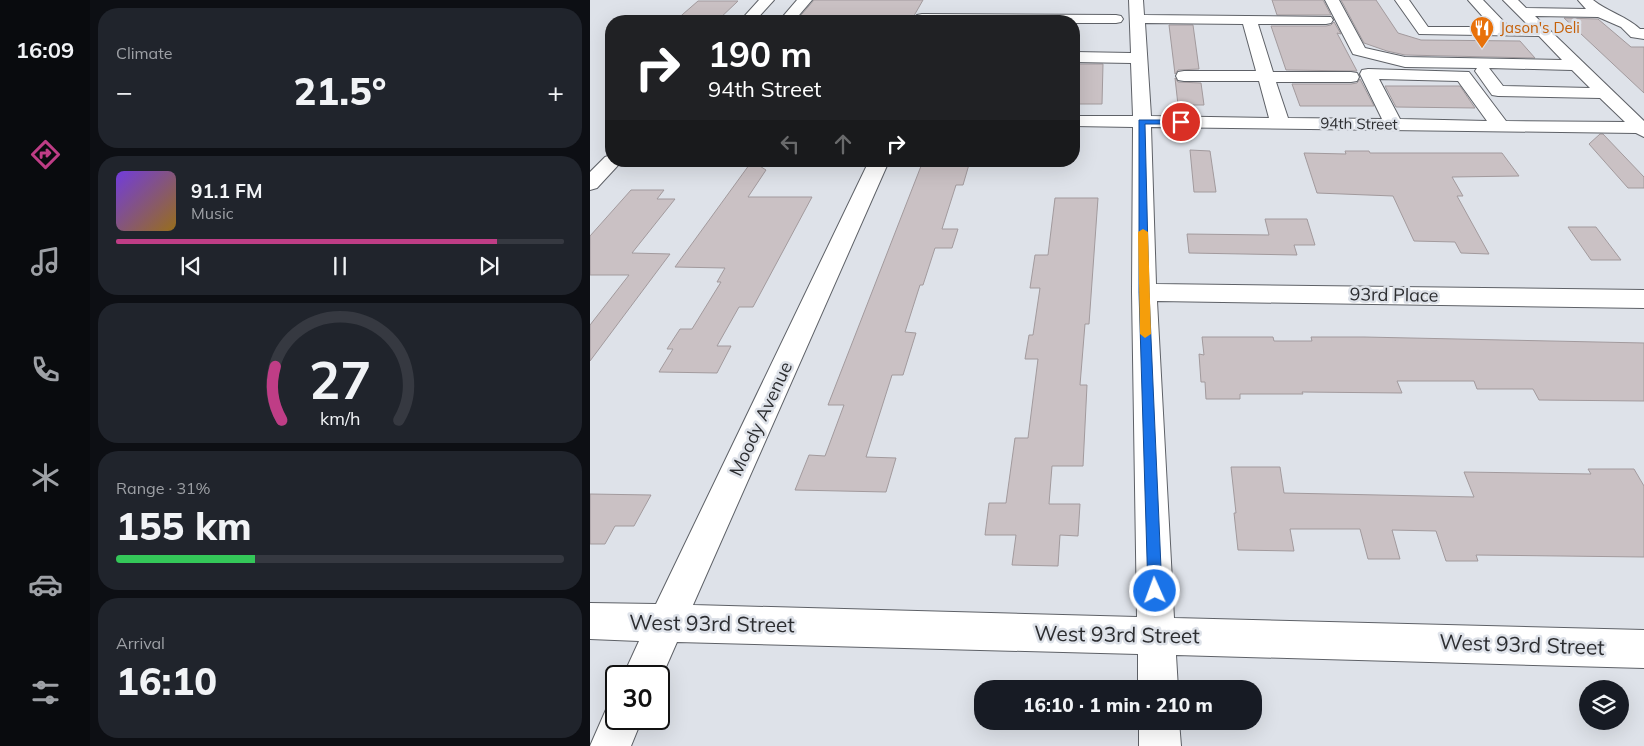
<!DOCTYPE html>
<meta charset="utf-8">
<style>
:root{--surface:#171b24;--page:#20242c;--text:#f1f3f6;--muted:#9ea1a6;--line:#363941;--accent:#bf3d86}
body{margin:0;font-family:Mulish,sans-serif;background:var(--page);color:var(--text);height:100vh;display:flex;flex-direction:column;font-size:19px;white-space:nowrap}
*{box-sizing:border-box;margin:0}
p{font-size:16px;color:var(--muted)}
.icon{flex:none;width:28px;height:28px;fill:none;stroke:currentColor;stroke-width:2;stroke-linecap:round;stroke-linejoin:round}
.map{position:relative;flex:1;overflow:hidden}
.details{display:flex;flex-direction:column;gap:8px;padding:8px;background:#0d0f14;width:500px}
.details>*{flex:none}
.hud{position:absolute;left:15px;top:15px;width:475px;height:152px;border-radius:20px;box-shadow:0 5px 20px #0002;background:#202124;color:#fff;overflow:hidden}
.controls{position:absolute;left:989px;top:680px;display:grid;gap:10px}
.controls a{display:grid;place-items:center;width:50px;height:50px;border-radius:50%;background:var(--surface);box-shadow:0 5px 20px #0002;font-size:25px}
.speed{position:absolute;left:15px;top:665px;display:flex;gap:10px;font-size:25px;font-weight:700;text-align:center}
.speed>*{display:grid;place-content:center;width:65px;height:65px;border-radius:50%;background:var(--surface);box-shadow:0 5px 20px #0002;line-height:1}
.speed .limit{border:2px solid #111;border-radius:8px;background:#fff;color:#111}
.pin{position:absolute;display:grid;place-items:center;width:42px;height:42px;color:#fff;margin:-21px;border:2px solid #fff;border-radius:50%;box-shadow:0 1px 5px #0007}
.me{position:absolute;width:55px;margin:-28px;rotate:358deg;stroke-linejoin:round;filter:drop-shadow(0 0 4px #0008)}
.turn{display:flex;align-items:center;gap:18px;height:105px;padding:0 20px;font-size:22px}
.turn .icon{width:65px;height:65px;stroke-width:2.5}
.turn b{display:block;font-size:35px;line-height:42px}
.lanes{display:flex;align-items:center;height:48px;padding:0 20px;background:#0003;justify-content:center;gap:25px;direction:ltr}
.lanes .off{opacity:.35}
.big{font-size:38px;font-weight:800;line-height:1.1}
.details .widget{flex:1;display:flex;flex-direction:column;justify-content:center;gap:8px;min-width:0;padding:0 18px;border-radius:20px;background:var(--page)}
.details .dial{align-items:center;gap:0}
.dial svg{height:130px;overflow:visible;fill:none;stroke:var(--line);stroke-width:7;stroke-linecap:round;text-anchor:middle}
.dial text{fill:var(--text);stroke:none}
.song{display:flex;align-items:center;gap:15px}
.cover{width:60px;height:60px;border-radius:8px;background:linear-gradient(135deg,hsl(260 70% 55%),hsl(40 70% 35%))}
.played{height:5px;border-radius:2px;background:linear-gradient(90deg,var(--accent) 85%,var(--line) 85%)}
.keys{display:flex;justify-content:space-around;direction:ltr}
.heat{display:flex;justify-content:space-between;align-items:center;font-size:28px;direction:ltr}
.charge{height:8px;border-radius:4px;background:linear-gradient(90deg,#34c759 31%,var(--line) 0)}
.trip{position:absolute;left:384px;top:680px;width:288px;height:50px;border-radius:20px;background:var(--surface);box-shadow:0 5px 20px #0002;font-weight:800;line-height:50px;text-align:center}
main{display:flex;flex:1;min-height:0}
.tab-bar{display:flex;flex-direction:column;width:90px;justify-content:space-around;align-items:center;background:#090b0e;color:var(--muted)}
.tab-bar .icon{width:35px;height:35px}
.tab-bar .on{color:var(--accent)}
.tab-bar b{font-size:22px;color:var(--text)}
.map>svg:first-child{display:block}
.building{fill:#cac1c4;stroke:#a29a9d}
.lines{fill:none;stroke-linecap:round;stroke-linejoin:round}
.minor-casing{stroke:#5e6167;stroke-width:2}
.minor{fill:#fff;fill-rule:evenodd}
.route{fill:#1a73e8;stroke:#114b97}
.slow{fill:#f59e0b}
.labels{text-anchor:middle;stroke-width:5;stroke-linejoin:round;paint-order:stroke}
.far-food-label{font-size:15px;fill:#c56008;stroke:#dee2e9;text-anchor:start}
.far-street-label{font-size:15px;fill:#2c2d30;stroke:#dee2e9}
.street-label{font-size:18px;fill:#2c2d30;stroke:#dee2e9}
.near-street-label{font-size:21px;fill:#2c2d30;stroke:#dee2e9}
</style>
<main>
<nav class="tab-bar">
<b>16:09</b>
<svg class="icon on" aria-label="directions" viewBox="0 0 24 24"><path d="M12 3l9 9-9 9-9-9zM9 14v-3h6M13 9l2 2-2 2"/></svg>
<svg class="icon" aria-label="music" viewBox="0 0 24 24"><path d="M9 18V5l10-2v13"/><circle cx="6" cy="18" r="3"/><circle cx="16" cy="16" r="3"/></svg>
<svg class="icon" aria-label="phone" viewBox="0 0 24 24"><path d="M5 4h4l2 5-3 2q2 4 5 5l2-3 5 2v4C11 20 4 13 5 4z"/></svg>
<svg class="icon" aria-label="climate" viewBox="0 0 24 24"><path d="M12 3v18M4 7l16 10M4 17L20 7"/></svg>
<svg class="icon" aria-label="car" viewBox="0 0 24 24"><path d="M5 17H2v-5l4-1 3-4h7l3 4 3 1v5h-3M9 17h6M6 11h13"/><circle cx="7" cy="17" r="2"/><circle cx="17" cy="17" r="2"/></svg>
<svg class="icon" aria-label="filters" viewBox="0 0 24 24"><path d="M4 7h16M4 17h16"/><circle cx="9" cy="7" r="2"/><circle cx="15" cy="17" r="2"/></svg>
</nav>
<section class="details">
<div class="widget"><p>Climate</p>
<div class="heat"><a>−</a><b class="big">21.5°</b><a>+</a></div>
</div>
<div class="widget">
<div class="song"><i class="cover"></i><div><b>91.1 FM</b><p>Music</p></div></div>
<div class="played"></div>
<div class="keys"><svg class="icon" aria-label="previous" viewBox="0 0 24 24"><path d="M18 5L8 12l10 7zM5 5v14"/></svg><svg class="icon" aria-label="pause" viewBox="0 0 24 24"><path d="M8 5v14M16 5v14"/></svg><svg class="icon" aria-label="next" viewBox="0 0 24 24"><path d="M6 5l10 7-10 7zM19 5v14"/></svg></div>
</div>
<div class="widget dial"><svg viewBox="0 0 100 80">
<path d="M14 69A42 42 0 1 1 86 69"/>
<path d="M14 69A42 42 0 0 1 10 36" stroke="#bf3d86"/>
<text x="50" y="56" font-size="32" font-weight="700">27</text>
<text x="50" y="72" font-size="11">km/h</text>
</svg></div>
<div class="widget"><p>Range · 31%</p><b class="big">155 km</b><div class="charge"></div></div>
<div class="widget"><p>Arrival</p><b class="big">16:10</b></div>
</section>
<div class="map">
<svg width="1054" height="746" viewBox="0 0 1054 746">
<rect width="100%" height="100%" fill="#dee2e9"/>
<path class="building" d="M224 0H333L321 21H206Z
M682 0H733L741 15H687Z
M751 0H786L808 33 831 40 930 41 945 58 815 55 797 51 774 43Z
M108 1H148L127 21H85Z
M974 18 1008 19 1041 47H1054V93Z
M744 22 751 34 747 33 767 71 696 70 681 26H736L741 25Z
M579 25H603L609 69 588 70 585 74Z
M484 64H513L512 104H484Z
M585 78 588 82 611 83 614 105H588Z
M770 79 784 106H710L702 84H761L767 83Z
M795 86H870L885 108 806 107Z
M1010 134H1013L1054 177V188H1038L999 144Z
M600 150 620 151 626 192H604Z
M755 151H779L780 153H912L929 176 862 177 873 196H867L899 254 871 253 865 242 824 241 803 196 727 193 714 153 756 154Z
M162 161 176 170 158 197H222L163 307H149L127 346H141L127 373 69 372 83 349H77L90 329H102L131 282H127L135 268 85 267Z
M333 161H380L373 185H366L352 229H368L362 248H345L333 285H330L315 332 326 333 313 375H302L276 457 306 458 296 492 205 490 219 455 235 456 254 405H238Z
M41 190H74L67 199H85L42 253 80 254 0 361V325L39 275H0V236Z
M465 198H508L499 324H495L490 385H497L493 466H462L459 504H490L488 536 470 535 468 566 422 565 426 535H395L399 503H416L425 438H438L448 359H435L439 335H443L450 288H440L445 255H458Z
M675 219H717L725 245H704L707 255 599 253 597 234 679 235Z
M978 227H1006L1031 260H1001Z
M612 337H683L684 341H722L721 337H774L1054 343V401L949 400 943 389H887L884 381H807L812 393 712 392 713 394H650V399H616L615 382H611L609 354 614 355Z
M641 467H690L694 493 884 497 874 472 1001 474 998 469H1044L1054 486V557L886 555 888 561H856L846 531 802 530 810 559H778L770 529H700L704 551 648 550 644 513H646Z
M0 494 61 495 44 526H25L15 544H0Z"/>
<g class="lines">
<g class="minor-casing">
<path id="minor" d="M169 0H184L165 21H150Z
M207 0H222L204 21H189Z
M539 0H553L554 15 741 17 743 20 741 23 736 24H668L683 72H761L767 73 769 77 767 81 761 82H686L698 118 792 119 770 74 772 70 778 69 879 72 916 121 1035 122 1010 98 908 96 902 95 885 71 887 68 815 67 763 54 735 0H749L775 48 815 57 972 60 949 36 829 34 805 0H819L838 27H902L878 0H893L919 27H940L913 0H928L936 8 996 9 988 0H1003C1018 12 1036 16 1050 29H1054V39L1041 37 1031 27 1008 17 945 16 1054 121V137L1046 133 561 127 566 284 1054 290V308L567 301 584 618 1054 630V668L586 655 588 689H548V654L87 642 69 683V676H33L49 641 0 639V603L66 604 279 161H299L103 605 547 617 542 292 543 127 484 126V116H543L541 63 484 62V52L541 53ZM555 23 653 24 666 71H594L588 72 586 76 588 80 594 81H669L679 118 561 116ZM899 68 982 70 1000 88 913 86ZM789 79 868 81 897 121 810 119Z
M332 14 526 15 531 16 533 19 531 22 526 23H484V21H323L327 15Z
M21 155V161H32L7 188 0 190V172L15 157Z
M26 701V719H52L41 746H0L18 705Z
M549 721H589L591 746H549Z"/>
</g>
<use href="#minor" class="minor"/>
</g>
<path class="route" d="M549 120H591L595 122 591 124H555L559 292 572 591 570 596 565 599 560 596 558 591 549 292Z"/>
<path class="slow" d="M553 229 558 232 561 334 555 338 550 334 548 232Z"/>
<defs>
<g id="restaurant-pin" transform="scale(1.25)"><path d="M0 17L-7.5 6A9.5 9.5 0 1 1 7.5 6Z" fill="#e8710a" stroke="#dee2e9"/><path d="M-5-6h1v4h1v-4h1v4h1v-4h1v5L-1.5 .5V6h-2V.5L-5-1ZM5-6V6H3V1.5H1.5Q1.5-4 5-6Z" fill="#fff"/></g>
</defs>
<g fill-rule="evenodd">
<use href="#restaurant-pin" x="892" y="28"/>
</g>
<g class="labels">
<g class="far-food-label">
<text x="910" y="33">Jason's Deli</text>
</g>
<g class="far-street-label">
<text transform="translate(769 124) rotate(1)" y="5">94th Street</text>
</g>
<g class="street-label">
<text transform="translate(804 295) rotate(1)" y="6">93rd Place</text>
<text transform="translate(171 419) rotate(-65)" y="6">Moody Avenue</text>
</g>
<g class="near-street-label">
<text transform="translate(122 624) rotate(1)" y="7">West 93rd Street</text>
<text transform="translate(527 635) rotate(1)" y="7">West 93rd Street</text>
<text transform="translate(932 645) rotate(2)" y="7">West 93rd Street</text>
</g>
</g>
</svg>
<div class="controls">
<a><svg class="icon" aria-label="layers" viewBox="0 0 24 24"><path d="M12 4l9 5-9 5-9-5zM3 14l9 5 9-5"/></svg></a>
</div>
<div class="speed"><div class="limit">30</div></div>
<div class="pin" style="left:591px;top:122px;background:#d93025"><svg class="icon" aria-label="arrive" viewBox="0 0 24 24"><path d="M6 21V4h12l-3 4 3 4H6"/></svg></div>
<svg class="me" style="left:565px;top:591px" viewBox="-20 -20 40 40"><circle r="17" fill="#1a73e8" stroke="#fff" stroke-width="3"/><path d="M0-11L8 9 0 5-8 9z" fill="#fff"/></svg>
<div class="trip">16:10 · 1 min · 210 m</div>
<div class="hud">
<div class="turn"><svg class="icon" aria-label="right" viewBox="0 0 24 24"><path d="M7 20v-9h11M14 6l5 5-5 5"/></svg><div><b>190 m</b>94th Street</div></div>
<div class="lanes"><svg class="icon off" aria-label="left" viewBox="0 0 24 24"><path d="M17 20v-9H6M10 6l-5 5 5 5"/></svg><svg class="icon off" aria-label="ahead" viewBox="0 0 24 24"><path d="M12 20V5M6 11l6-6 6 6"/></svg><svg class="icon" aria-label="right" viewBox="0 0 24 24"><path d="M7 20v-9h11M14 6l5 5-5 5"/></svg></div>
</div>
</div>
</main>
